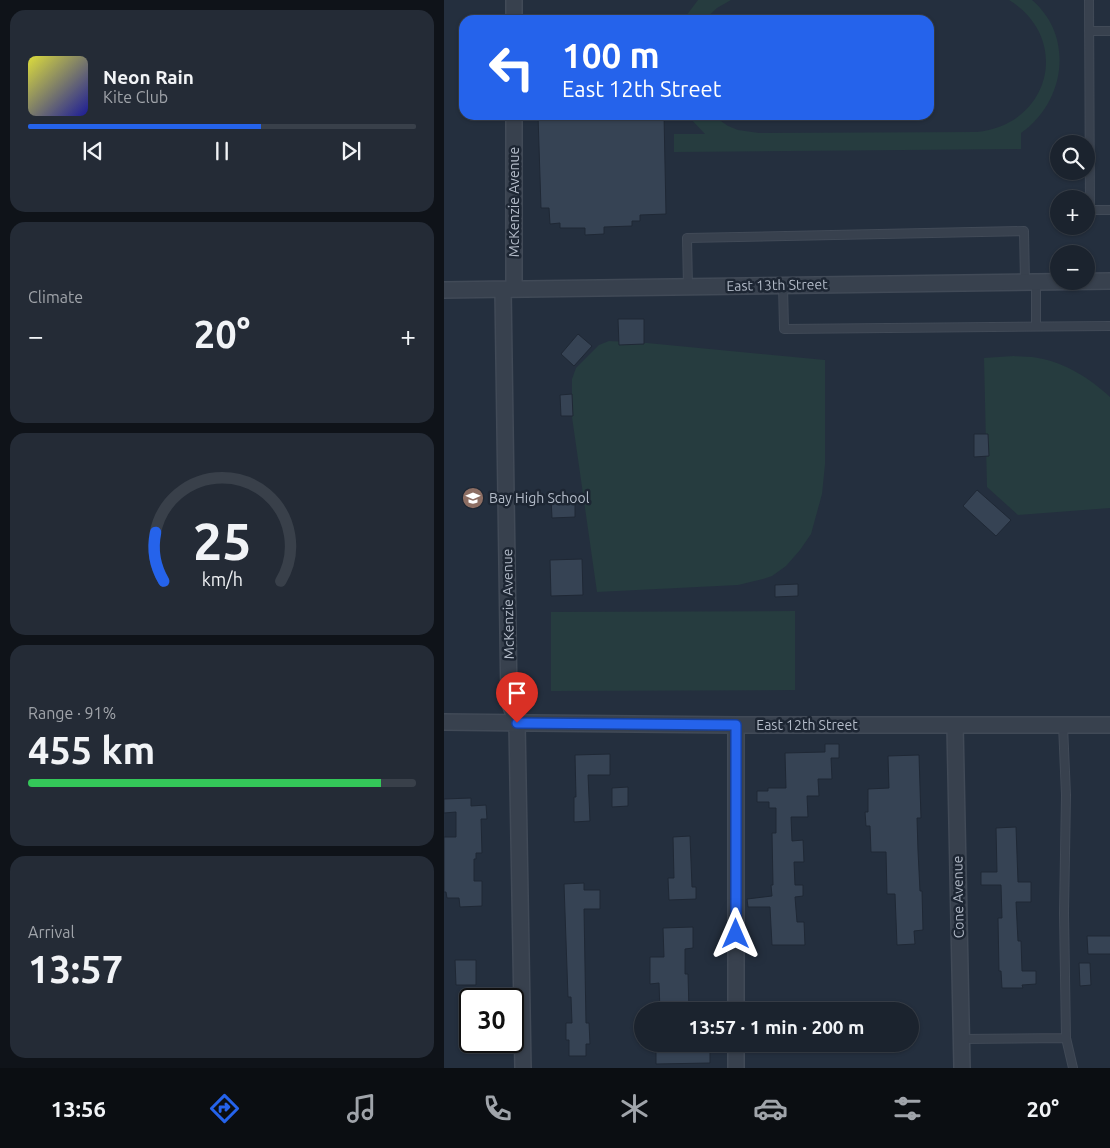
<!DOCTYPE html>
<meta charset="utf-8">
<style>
:root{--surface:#1b232e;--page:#242b36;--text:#f1f3f6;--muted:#a0a4aa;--line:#39404a;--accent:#2563eb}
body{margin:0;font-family:Ubuntu,sans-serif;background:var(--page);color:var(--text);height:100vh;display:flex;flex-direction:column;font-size:19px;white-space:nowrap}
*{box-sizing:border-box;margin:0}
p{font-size:16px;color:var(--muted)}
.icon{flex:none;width:28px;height:28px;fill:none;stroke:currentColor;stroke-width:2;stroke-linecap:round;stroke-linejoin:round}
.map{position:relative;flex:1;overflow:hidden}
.panel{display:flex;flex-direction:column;gap:10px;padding:10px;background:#0f1319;width:444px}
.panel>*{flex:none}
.guide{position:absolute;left:15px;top:15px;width:475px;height:105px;border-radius:15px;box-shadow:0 1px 4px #0004,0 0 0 1px var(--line);background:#2563eb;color:#fff;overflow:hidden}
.tools{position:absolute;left:606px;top:135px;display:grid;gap:10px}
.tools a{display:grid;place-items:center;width:45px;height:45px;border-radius:50%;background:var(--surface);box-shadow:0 1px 4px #0004,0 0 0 1px var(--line);font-size:25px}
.speed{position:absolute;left:15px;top:988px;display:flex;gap:10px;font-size:25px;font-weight:700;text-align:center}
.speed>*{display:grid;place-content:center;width:65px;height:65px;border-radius:50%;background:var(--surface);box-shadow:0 1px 4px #0004,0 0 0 1px var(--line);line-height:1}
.speed .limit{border:2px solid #111;border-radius:8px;background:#fff;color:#111}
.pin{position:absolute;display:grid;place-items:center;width:42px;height:42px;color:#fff;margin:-51px -21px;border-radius:50% 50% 50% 0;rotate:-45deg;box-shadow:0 0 5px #0007}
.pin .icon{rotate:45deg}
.me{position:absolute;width:55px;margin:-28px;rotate:0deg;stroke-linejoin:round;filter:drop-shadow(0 0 4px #0008)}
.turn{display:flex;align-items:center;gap:18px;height:105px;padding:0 20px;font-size:22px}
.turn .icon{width:65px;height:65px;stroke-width:2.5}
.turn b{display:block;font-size:35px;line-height:42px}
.big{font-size:38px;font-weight:700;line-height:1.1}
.panel .card{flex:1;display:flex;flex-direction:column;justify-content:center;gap:8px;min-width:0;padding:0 18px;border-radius:15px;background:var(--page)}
.panel .dial{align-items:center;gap:0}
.dial svg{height:130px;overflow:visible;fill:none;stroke:var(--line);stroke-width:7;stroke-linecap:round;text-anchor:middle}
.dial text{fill:var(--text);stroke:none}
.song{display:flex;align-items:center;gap:15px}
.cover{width:60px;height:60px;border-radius:8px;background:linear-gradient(135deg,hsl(60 70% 55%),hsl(240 70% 35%))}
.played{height:5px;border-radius:2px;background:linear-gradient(90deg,var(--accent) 60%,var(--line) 60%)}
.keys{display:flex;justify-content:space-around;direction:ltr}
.heat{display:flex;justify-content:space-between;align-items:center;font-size:28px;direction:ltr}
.charge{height:8px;border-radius:4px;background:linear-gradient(90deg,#34c759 91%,var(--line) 0)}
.trip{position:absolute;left:190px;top:1002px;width:285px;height:50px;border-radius:25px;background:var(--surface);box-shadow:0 1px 4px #0004,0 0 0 1px var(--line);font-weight:700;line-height:50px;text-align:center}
.dock{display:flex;height:80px;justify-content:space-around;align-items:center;background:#0b0e12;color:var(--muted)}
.dock .icon{width:35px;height:35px}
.dock .on{color:var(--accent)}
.dock b{font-size:22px;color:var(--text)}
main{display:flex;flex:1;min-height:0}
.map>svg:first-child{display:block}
.green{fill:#263c3f}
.building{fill:#364354;stroke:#1f2835}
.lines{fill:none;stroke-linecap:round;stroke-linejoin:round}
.lane-casing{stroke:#414a57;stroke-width:10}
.street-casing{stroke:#414a57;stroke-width:18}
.lane{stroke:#38414e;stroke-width:8}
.street{stroke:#38414e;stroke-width:15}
.route-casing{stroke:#184099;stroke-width:12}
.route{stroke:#2563eb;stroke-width:9}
.labels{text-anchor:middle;stroke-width:5;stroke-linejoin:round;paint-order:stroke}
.street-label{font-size:14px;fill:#b4bcc9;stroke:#1d2633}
.poi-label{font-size:14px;fill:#b4bcc9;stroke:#1d2633;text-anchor:start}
</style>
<main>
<section class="panel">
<div class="card">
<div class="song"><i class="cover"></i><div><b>Neon Rain</b><p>Kite Club</p></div></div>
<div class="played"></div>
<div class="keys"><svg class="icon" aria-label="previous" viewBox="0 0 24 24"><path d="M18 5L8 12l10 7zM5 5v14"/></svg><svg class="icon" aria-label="pause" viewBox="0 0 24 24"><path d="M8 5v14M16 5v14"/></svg><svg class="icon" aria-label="next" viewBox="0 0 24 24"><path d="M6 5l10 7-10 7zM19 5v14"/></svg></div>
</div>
<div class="card"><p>Climate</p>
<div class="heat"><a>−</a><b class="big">20°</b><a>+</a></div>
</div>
<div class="card dial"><svg viewBox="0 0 100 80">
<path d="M14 69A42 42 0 1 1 86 69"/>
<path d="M14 69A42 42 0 0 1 9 39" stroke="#2563eb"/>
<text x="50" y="56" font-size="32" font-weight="700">25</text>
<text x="50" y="72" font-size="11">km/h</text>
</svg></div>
<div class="card"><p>Range · 91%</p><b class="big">455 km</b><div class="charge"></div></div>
<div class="card"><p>Arrival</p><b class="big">13:57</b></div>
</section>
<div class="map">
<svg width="667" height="1068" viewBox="0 0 667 1068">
<rect width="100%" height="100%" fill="#242f3e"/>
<path class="green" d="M254 0H287L273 8 260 20H239Z
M565 0H588C631 37 621 102 577 133V149L230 152V134H261L243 115H268L284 126 294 130 315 133 533 132C606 125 628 39 565 0Z
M165 341 203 343 381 360V464L378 494 367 534 356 550 342 566 328 576 319 579 294 585 153 592 128 417V379L132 368 155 345Z
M570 356C578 357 586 356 594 358 622 363 647 379 667 398L666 508 574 515 543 487 540 358Z
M351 611V690L107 691V612Z"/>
<path class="building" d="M94 115H220L222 214 196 215V221H188V226L160 227V234L141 235V228H116V223L106 224 105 208H97Z
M174 319H200V344L175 345Z
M134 334 148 346 130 366 117 354Z
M128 394 129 416H117L116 395Z
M530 434H544L545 456 530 457Z
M533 490 567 520 552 536 519 506Z
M107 498H131V517L108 518Z
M138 559 139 595 107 596 106 560Z
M354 584V596L331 597V585Z
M381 744H395V758H387L388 779H374L375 796H363L364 817H347L348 841 359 840 360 862H350L351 885H359V896L351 897 353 922H360L361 945H328L326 907H304L303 899 328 896 327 885H329L328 833H332V808H325V802H313V791H324V788H342L341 753 381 752Z
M166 754V775H144L146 821 130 822V797H132L131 755Z
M475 755 477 818H473L474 851 476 891H478L479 930 470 931 471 944 453 945 451 894H443L442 852H427L426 826H422L421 812H424V789L445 788 444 756Z
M184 787V806L168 807V788Z
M27 798V806L42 805 43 819H37L38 853H32V859H30V881H38V906L16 907 15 898H3L2 892H0V837H12V812L0 813V799Z
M572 827 574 882H587V902H572L574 941H577L578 971H592V984L578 985 579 988H558L557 971H555L554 918H558L557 885H537V872H553L552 828Z
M246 836 248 887H252V899L225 900 224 878H230L229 837Z
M140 883V890H156V909H140L142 1023H145L146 1044H142V1056H125V1040H122V1023H128L127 997H124L120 884Z
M249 927V948L241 949V974H244L245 1011H216L215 983 206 984V957H220L219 928Z
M643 936H667V954H644Z
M11 960H32V985H12Z
M635 963H646L647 985 636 986Z
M212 1044H266V1063L212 1064Z"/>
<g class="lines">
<g class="lane-casing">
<path id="lane" d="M645 0 646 210H667
M645 31H667
M592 282V326
M339 285 340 329 667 326
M244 287 243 238 580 231 581 282
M619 725 622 795 620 913 622 1038
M517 1039 622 1038 629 1068"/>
</g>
<g class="street-casing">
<path id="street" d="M70 0V20
M70 289V115
M0 290 667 281
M59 290 65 701 73 723 79 1068
M0 722 292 725H667
M292 725V1011
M511 725 518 1068
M292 1068V1044"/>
</g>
<use href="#lane" class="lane"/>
<use href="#street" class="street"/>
</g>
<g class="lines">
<g class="route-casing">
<path id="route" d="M73 723 292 725V934"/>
</g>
<use href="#route" class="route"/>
</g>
<defs>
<g id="school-disc" transform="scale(1.125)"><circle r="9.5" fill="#8d6e63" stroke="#1d2633"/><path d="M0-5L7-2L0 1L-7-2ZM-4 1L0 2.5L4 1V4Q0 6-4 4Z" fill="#fff"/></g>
</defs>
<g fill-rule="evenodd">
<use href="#school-disc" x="29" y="498"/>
</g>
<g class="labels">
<g class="street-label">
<text transform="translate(70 202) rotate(-90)" y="5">McKenzie Avenue</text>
<text transform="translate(333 285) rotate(-1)" y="5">East 13th Street</text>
<text transform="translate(64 604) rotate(-91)" y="5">McKenzie Avenue</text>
<text x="363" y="730">East 12th Street</text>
<text transform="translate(514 897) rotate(-91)" y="5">Cone Avenue</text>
</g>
<g class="poi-label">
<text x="45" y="503">Bay High School</text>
</g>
</g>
</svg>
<div class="tools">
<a><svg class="icon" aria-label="search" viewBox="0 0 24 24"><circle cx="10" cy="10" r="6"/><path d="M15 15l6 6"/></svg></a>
<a>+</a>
<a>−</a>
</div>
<div class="speed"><div class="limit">30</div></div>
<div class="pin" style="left:73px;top:723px;background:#d93025"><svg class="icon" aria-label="arrive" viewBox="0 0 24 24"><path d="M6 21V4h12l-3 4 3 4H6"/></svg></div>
<svg class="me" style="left:292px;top:934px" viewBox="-20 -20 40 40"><path d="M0-17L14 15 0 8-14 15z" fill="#2563eb" stroke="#fff" stroke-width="4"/></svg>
<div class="trip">13:57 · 1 min · 200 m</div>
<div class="guide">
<div class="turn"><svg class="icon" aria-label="left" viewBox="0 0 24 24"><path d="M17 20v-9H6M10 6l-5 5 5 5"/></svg><div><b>100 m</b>East 12th Street</div></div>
</div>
</div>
</main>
<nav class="dock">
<b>13:56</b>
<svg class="icon on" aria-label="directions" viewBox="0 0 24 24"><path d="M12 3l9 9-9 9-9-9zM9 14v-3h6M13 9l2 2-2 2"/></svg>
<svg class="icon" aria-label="music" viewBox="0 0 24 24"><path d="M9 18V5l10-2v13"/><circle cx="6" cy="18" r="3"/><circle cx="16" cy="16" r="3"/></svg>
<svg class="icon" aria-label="phone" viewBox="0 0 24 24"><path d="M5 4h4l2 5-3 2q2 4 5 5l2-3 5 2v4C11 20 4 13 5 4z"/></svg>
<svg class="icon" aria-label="climate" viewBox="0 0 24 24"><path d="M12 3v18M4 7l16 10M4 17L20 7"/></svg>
<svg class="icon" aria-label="car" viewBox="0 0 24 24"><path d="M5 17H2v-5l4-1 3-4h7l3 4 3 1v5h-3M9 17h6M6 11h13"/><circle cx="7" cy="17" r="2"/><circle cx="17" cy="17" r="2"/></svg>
<svg class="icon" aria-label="filters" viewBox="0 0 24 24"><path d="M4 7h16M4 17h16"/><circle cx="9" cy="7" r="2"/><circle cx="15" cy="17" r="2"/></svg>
<b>20°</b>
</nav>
